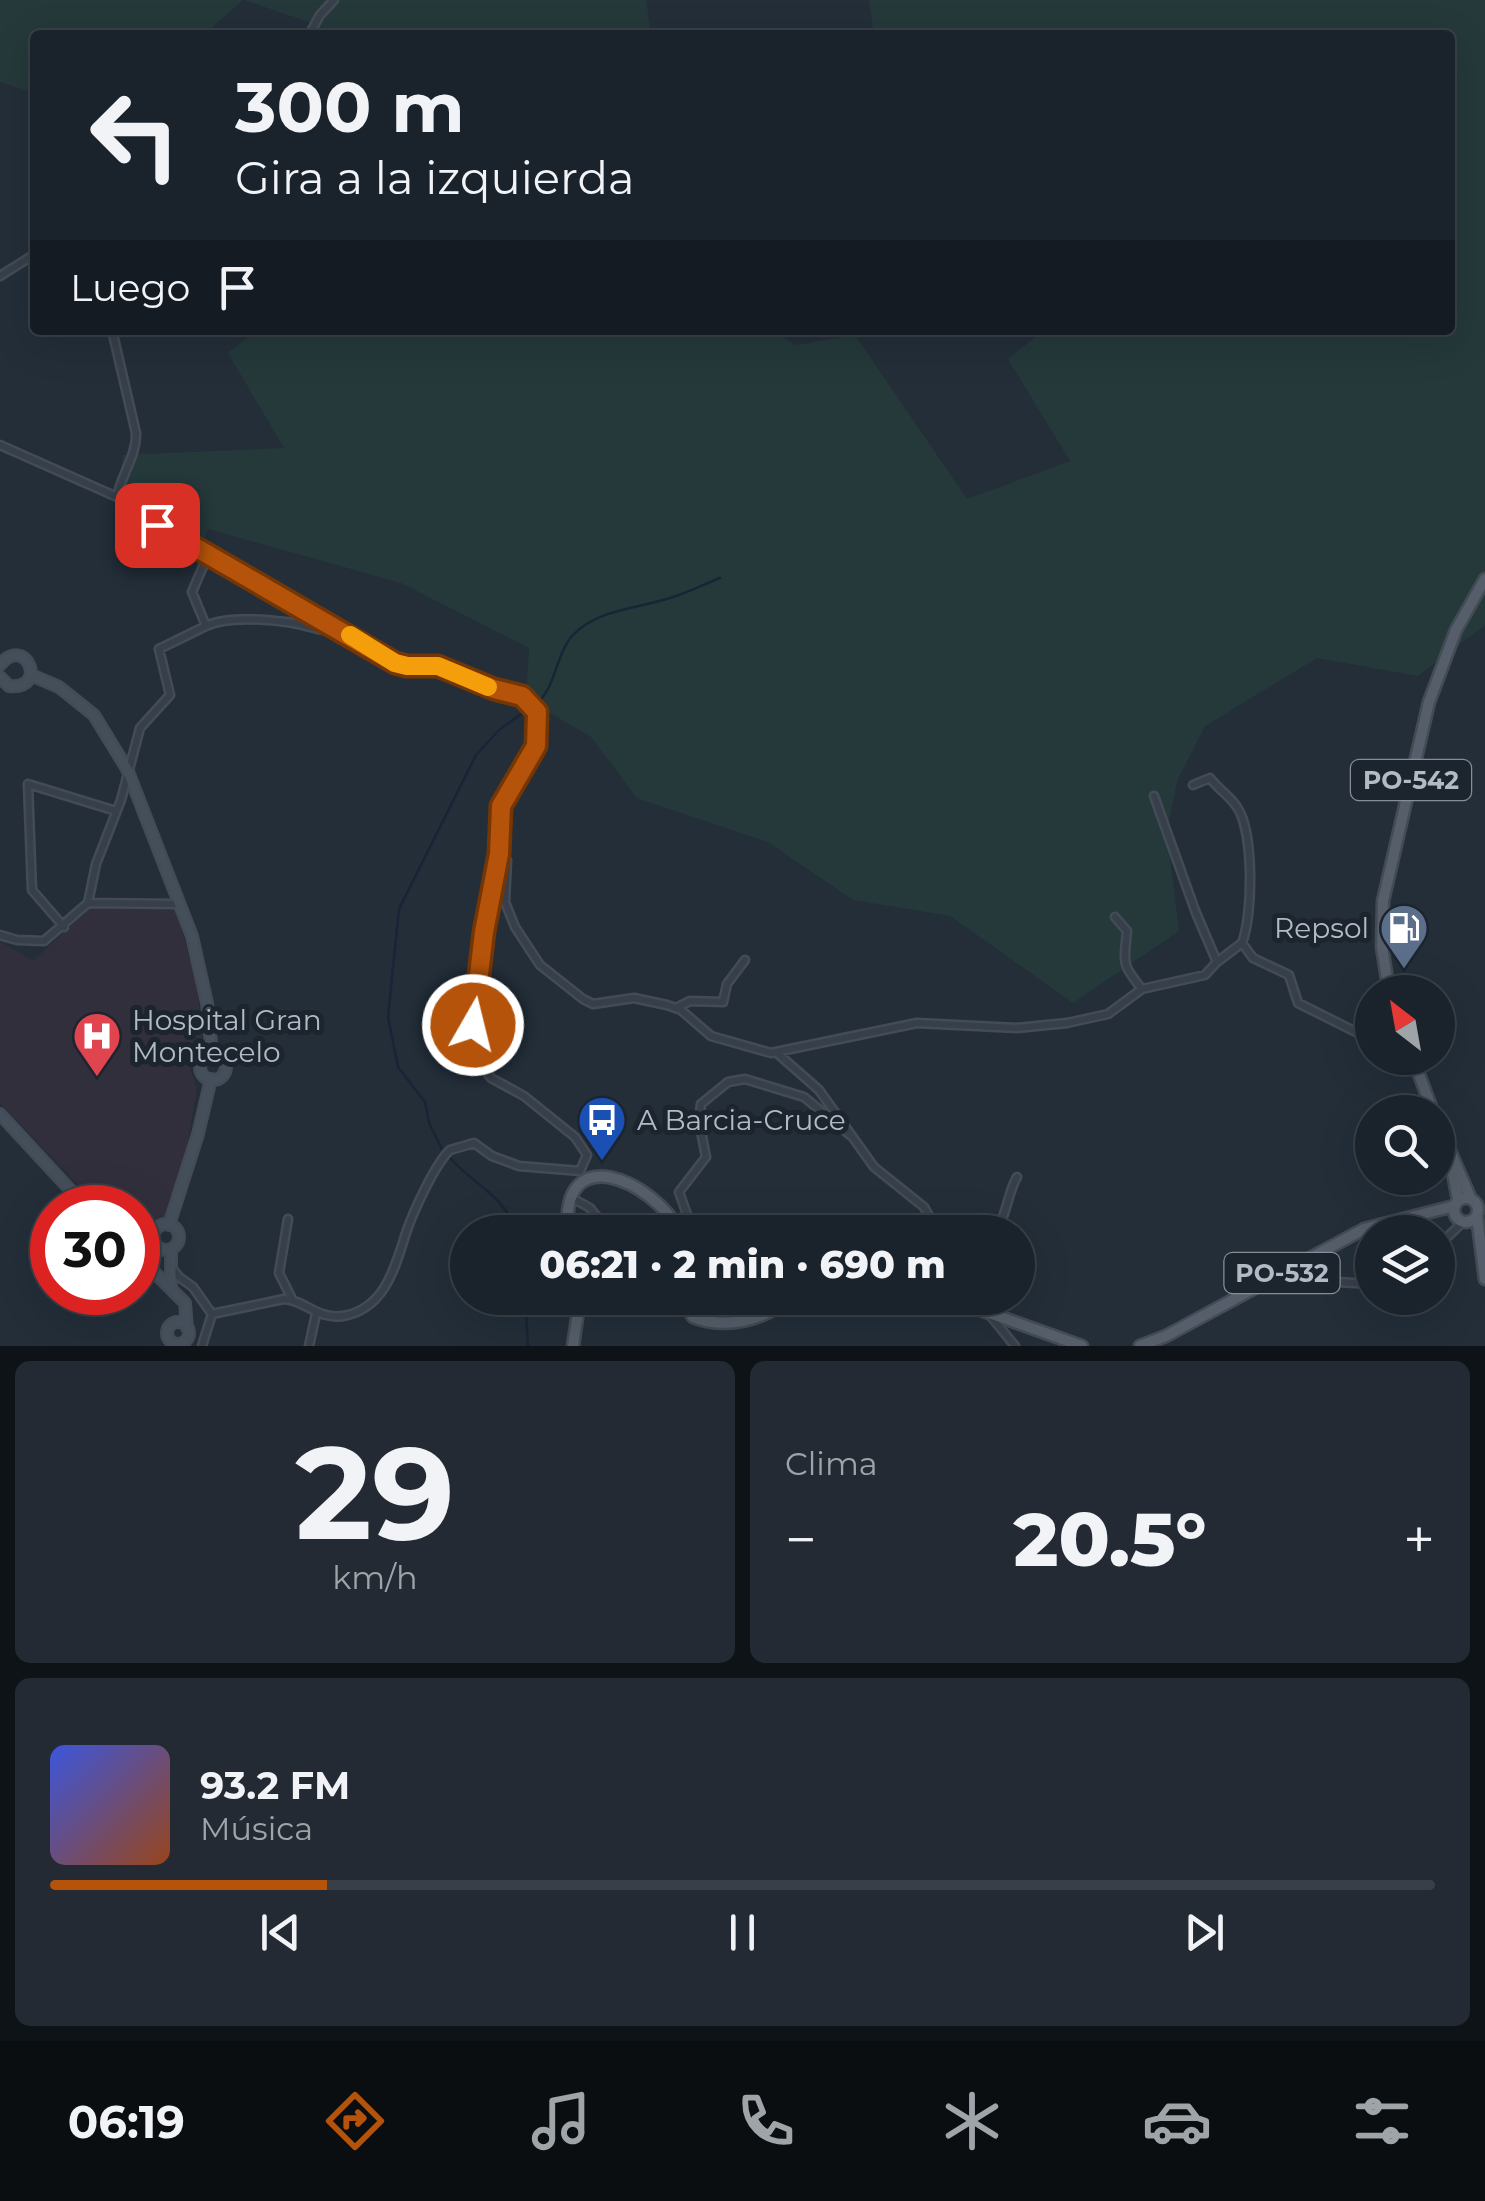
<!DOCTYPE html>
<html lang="es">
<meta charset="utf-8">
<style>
:root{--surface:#1a222b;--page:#232a33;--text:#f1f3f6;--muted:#9fa4a9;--line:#383f47;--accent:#b45309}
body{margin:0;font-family:Montserrat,sans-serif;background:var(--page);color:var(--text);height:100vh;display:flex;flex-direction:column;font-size:38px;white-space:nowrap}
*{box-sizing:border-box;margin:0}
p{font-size:32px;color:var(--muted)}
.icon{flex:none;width:55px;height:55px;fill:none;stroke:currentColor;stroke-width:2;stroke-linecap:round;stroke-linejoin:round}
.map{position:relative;height:1346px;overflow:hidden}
.details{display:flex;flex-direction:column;gap:15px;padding:15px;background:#0e1318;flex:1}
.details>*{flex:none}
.hud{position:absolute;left:30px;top:30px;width:1425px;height:305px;border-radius:10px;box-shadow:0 10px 40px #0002,0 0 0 2px var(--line);background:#1a222b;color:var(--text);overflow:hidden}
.needle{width:65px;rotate:329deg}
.controls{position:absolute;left:1355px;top:975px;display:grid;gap:20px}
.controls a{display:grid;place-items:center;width:100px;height:100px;border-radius:50%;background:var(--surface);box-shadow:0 10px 40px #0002,0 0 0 2px var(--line);font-size:50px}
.speed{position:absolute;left:30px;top:1185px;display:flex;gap:20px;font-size:50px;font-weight:700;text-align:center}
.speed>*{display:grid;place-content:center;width:130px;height:130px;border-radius:50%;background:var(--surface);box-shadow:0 10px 40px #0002,0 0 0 2px var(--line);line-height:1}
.speed .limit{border:15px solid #d22;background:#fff;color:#111}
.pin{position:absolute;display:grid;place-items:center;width:85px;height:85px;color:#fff;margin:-42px;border-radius:20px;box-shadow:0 5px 15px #0006}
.me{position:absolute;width:110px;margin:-55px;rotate:8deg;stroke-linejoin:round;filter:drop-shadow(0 0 8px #0008)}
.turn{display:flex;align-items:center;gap:35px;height:210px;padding:0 40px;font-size:45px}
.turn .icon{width:130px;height:130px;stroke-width:2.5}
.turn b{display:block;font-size:70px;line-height:85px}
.then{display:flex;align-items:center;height:95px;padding:0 40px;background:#0003;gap:20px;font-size:38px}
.big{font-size:75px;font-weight:800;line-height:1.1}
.details .widget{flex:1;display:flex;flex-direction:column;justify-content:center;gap:15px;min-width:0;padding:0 35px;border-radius:15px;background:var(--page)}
.details .dial{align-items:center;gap:0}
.dial b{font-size:130px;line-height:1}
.song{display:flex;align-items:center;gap:30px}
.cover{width:120px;height:120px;border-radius:15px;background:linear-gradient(135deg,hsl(230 70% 55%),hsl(20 70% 35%))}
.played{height:10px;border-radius:5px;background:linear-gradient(90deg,var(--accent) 20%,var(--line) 20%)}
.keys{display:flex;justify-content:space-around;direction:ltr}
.heat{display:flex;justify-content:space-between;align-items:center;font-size:55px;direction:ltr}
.details .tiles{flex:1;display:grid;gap:15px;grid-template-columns:1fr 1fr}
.widget:last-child{grid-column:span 2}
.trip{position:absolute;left:450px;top:1215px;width:585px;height:100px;border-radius:50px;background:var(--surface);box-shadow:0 10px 40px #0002,0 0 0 2px var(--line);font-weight:800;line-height:100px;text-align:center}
.menu{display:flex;height:160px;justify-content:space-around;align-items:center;background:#0a0e11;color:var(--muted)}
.menu .icon{width:70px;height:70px}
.menu .on{color:var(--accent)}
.menu b{font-size:45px;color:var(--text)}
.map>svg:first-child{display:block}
.medical{fill:#302f3b}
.green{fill:#25393a}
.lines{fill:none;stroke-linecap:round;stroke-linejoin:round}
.stream{stroke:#182536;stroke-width:2.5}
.street-casing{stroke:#434b55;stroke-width:11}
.secondary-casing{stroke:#434b55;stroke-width:14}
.primary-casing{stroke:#434b55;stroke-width:15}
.street{stroke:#373f4a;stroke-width:6}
.secondary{stroke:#454f5c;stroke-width:9}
.primary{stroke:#555e6a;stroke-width:10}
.route-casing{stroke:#753606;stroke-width:25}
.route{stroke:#b45309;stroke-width:18}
.slow{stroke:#f59e0b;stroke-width:18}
.labels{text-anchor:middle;stroke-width:10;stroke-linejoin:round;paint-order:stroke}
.shield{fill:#1c242e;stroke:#858d98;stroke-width:2.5}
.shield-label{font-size:25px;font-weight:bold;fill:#b2bac5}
.poi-label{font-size:28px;fill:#b2bac5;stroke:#1c242e;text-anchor:start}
</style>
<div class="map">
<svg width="1485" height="1346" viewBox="0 0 1485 1346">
<rect width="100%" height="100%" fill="#232e39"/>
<path class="medical" d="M91 907 176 908 197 985 203 1043 190 1068 197 1089 183 1170 167 1218 139 1250 138 1208 99 1207 0 1103V941L33 961Z"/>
<path class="green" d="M0 0H243L203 35H35V93L0 82Z
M245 0H646L651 35H317L314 24Z
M869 0H1485V625L1418 676 1317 658 1205 726 1177 781 1167 833 1179 931 1073 1003 950 916 853 900 768 842 637 798 591 737 526 699 529 648 401 583 208 529 200 550 117 497 123 455 284 448 228 353 257 330H770L796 345 855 335 967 499 1070 461 1008 359 1044 330H1450V35H881L873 29Z"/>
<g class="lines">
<path class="stream" d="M537 703C556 687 556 653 573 635 598 608 644 608 676 596 691 591 705 584 720 578
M442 1149 429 1123 425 1102 398 1067 388 1017 399 909 476 755 499 730 527 710
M450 1158C476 1187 502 1193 517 1232
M525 1298 528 1346"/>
<g class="street-casing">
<path id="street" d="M309 35 320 15 334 0
M0 276 35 254
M112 330 136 433C137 455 121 475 117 497
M0 445 117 497 200 550 395 663 407 666H438L493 689 522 697 537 711 536 746 501 806 499 854 484 932 470 1039 477 1059 491 1078 524 1096 575 1137 587 1155 580 1171 519 1166 492 1156 474 1143 450 1150C435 1164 413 1212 406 1233 395 1267 385 1309 343 1316 318 1320 305 1300 284 1299L212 1314 193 1287 179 1277 172 1268
M206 626C228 616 262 619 286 622 306 624 322 633 342 631
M1193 785 1210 778C1218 789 1230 796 1237 807 1254 832 1253 915 1242 943
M1154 796 1196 913 1217 962
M499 854 507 860 505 902 515 927 540 965 583 999 593 1004 634 998 667 1005 681 1010 711 1036 771 1053 917 1023 1017 1028 1067 1023 1108 1014 1142 989 1205 975 1217 962 1242 943 1253 958 1289 975 1298 1003 1372 1040
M88 903 180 904
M1115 917 1127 931C1124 963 1121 964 1142 989
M64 927 32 890 28 784 116 811
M0 935 17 940 44 941 88 903 96 864 121 800 140 728 170 695 159 649 206 626 192 592 208 555
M676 1008 690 1001 723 1002 727 984 745 960
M777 1053 819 1090 874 1167 924 1207 938 1232
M572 1198 590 1208 609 1232
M288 1219 279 1273 292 1299
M689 1232V1220L679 1192 706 1157 699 1121 701 1104 728 1082 745 1079 804 1097 850 1135
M994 1232C1007 1218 1007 1194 1017 1177
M1438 1246 1463 1222
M1286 1272 1302 1280 1372 1284
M989 1314 1015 1346
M202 1346 212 1314
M309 1346 316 1314"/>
</g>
<g class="secondary-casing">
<path id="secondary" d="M0 665C25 633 50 690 9 686L0 677
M31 675 59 687 94 715 127 769 192 936 207 1003 212 1054
M200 1067a13 13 0 1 1 26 0a13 13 0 1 1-26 0Z
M0 1114 87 1208
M153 1237a13 13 0 1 1 26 0a13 13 0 1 1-26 0Z
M169 1225 198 1134 211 1079
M171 1249V1286
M138 1256 185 1303 187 1328
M167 1333a11 11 0 1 1 22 0a11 11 0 1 1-22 0Z"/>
</g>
<g class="primary-casing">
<path id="primary" d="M1389 992 1382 947 1383 901 1429 702 1456 630 1485 579
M1413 1058 1433 1112
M1438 1123 1470 1197
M1452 1168 1458 1200
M1454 1210a12 12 0 1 1 24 0a12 12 0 1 1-24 0Z
M1477 1217 1485 1279
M568 1232C560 1139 653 1180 680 1232
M681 1298 693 1317C726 1330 764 1320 791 1298
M947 1298 1082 1346
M573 1346 580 1298
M1140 1346 1166 1336 1364 1229 1454 1206"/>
</g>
<use href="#street" class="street"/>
<use href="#secondary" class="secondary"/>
<use href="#primary" class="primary"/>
</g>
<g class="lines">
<g class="route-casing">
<path id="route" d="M157 525 395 663 407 666H438L494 689 522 696 537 712 536 746 501 806 499 854 484 932 473 1025"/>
</g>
<use href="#route" class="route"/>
<path class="slow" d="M350 635 395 663 407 666H438L488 687"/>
</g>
<defs>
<g id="fuel-pin" transform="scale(2.5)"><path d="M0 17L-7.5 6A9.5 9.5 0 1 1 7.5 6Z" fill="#5c6f8a" stroke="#1c242e"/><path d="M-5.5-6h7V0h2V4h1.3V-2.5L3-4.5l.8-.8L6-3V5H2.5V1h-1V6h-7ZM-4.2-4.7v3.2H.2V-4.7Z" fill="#fff"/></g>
<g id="hospital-pin" transform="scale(2.5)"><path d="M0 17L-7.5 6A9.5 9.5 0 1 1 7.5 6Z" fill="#e0444e" stroke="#1c242e"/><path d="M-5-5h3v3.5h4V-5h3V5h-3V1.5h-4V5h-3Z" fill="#fff"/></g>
<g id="bus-pin" transform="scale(2.5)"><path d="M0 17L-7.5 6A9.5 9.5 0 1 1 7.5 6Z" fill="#1a4fb4" stroke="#1c242e"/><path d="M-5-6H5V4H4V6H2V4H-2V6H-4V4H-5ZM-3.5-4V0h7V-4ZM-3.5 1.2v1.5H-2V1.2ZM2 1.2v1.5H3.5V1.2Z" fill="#fff"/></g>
</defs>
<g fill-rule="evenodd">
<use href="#fuel-pin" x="1404" y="928"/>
<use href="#hospital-pin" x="97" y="1036"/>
<use href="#bus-pin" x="602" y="1120"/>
</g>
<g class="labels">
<g class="shield">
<rect x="1351" y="760" width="120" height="40" rx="8"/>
<rect x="1224.5" y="1253" width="115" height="40" rx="8"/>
</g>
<g class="shield-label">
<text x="1411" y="789">PO-542</text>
<text x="1282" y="1282">PO-532</text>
</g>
<g class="poi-label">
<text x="1369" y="938" text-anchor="end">Repsol</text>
<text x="132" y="1030">Hospital Gran<tspan x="132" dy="32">Montecelo</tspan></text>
<text x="637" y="1130">A Barcia-Cruce</text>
</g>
</g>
</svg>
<div class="controls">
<a><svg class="needle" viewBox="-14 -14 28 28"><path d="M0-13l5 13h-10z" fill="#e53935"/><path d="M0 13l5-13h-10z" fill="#9fa4a9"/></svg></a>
<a><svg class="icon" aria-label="search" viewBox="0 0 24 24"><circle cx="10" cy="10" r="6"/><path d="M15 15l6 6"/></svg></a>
<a><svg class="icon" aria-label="layers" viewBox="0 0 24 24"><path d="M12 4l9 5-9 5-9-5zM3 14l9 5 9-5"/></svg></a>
</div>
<div class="speed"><div class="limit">30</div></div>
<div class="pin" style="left:157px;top:525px;background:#d93025"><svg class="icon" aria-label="arrive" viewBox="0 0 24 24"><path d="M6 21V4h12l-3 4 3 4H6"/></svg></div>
<svg class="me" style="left:473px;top:1025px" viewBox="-20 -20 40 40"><circle r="17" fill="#b45309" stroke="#fff" stroke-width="3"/><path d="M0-11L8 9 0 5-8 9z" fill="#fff"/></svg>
<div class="trip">06:21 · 2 min · 690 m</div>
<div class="hud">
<div class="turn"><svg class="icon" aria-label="left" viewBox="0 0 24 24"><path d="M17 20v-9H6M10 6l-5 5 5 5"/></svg><div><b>300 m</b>Gira a la izquierda</div></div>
<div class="then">Luego<svg class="icon" aria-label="arrive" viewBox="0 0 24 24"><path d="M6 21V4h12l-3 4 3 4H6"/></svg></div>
</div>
</div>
<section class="details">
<div class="tiles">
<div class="widget dial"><b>29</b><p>km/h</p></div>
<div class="widget"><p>Clima</p>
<div class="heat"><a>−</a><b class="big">20.5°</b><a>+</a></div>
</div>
<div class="widget">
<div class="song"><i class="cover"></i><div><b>93.2 FM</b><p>Música</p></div></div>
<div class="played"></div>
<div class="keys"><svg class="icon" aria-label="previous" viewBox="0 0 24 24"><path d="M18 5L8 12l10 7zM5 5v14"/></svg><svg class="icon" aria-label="pause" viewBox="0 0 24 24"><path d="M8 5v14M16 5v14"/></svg><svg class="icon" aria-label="next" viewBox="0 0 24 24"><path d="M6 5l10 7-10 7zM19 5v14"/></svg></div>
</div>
</div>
</section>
<nav class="menu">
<b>06:19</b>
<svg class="icon on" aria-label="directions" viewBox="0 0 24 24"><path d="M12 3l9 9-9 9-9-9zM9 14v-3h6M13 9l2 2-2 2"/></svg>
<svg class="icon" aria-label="music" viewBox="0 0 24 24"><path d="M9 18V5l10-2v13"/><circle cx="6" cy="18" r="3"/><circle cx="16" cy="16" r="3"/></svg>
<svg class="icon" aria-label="phone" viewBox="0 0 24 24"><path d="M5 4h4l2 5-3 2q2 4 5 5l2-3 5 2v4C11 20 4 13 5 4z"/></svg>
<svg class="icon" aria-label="climate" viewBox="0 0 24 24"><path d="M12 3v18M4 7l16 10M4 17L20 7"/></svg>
<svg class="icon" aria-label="car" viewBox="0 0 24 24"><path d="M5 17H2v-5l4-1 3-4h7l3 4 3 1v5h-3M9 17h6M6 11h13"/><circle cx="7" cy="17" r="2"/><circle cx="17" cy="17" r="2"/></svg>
<svg class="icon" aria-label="filters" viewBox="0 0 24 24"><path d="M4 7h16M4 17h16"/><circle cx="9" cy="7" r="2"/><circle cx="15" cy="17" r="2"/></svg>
</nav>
